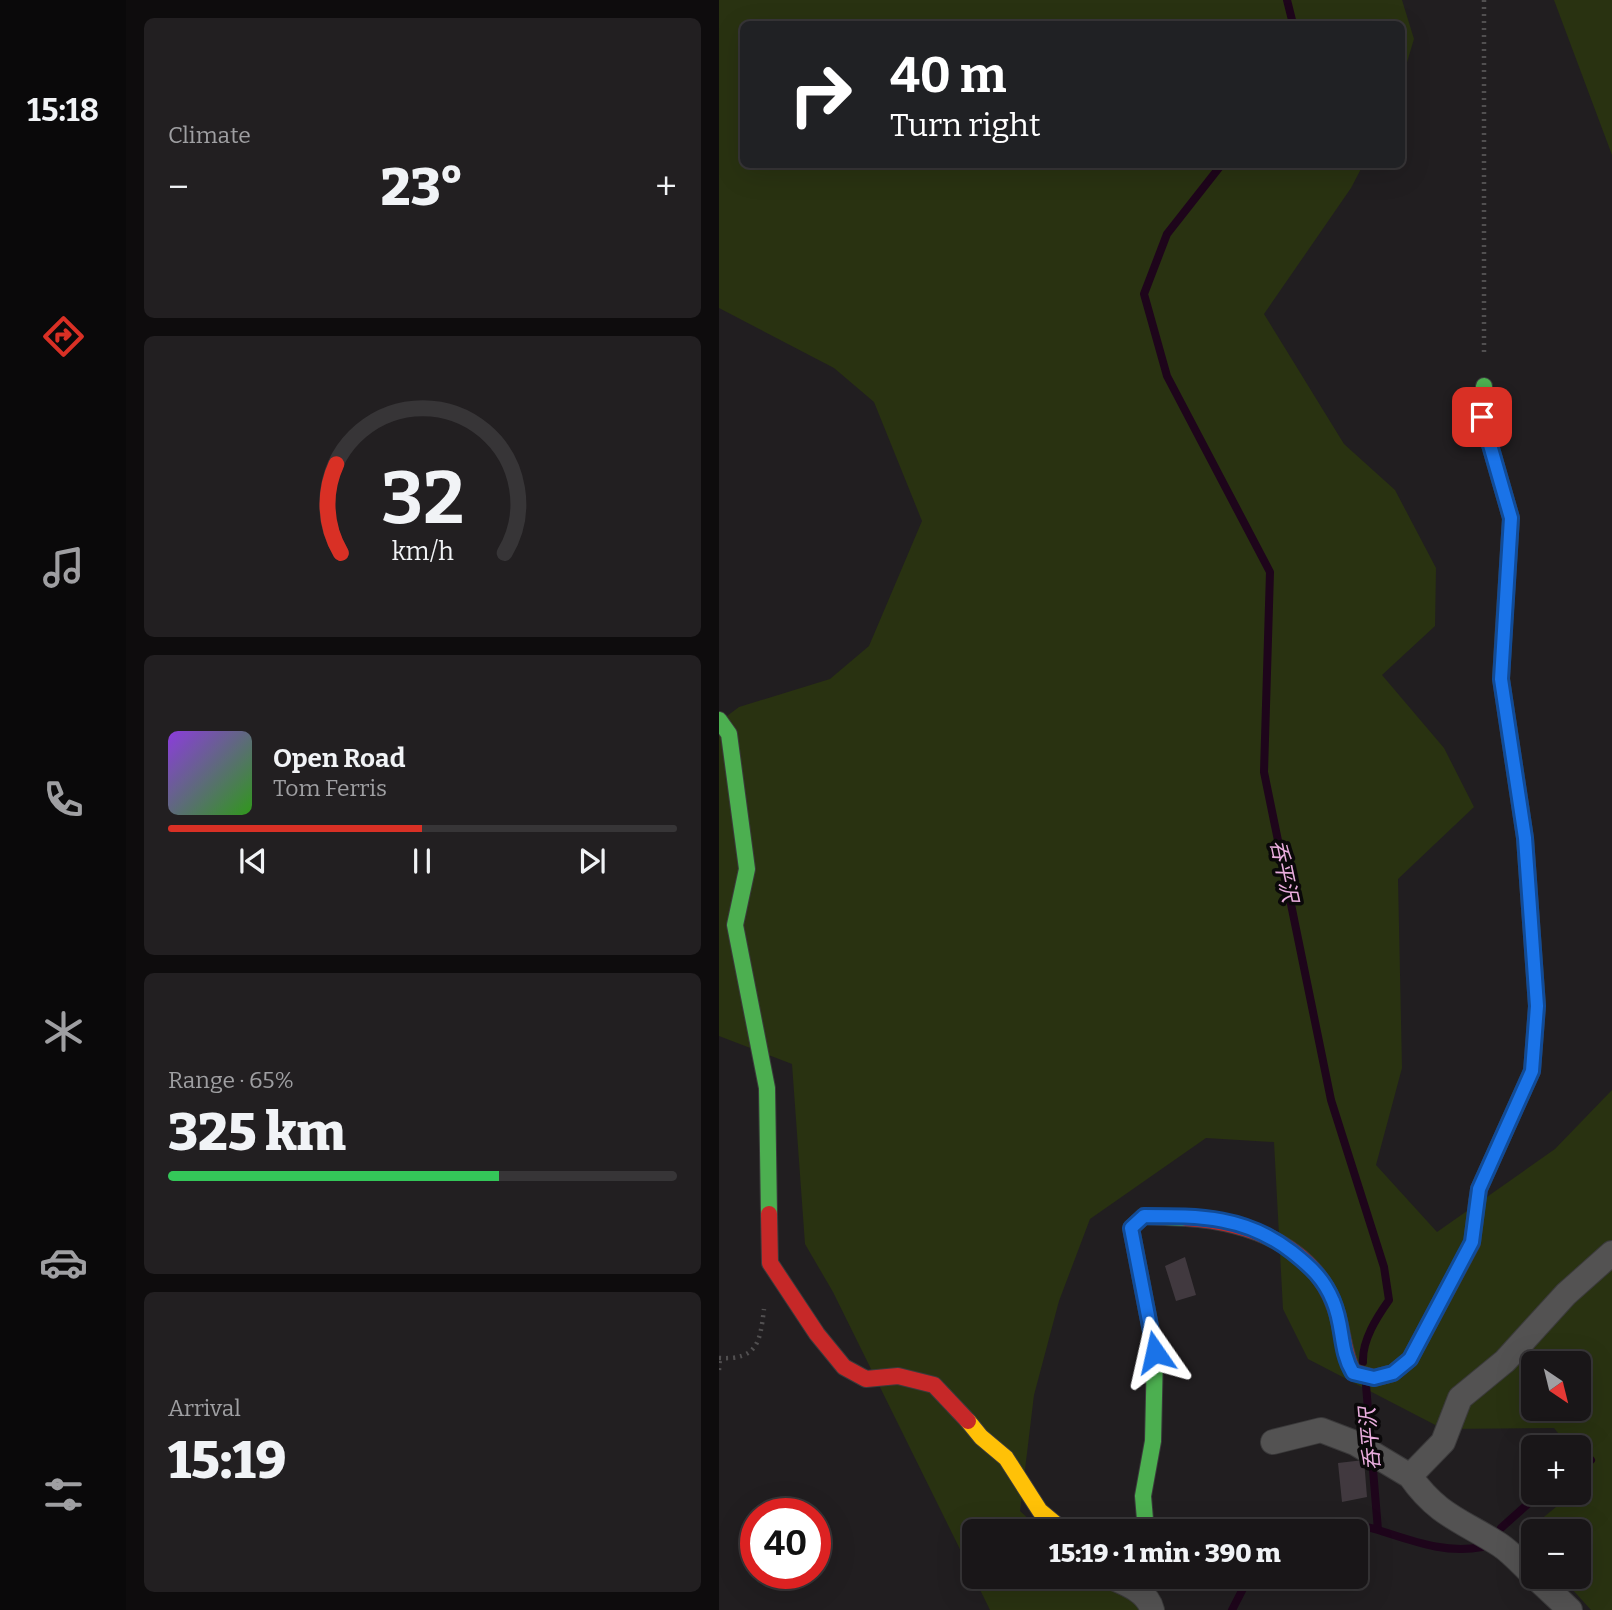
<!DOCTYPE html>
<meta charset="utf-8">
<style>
:root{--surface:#191618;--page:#221f21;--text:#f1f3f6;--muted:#9f9fa2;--line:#373537;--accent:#d93025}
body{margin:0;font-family:Bitter,"Noto Sans JP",serif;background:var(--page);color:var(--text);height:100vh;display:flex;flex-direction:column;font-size:26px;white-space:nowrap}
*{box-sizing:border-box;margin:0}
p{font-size:23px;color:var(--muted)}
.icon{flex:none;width:38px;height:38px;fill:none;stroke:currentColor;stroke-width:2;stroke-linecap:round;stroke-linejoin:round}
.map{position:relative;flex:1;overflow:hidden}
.drawer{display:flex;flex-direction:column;gap:18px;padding:18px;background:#0e0c0d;width:593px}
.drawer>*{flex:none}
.top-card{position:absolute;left:21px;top:21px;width:665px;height:147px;border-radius:10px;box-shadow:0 7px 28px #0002,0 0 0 2px var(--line);background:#202124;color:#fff;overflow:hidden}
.needle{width:46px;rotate:145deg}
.controls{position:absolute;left:802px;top:1351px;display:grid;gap:14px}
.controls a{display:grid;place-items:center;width:70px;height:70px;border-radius:10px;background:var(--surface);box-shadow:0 7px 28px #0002,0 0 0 2px var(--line);font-size:35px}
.speed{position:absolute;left:21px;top:1498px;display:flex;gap:14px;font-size:35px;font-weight:700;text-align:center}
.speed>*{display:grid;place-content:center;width:91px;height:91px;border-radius:50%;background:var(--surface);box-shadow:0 7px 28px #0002,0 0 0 2px var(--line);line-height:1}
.speed .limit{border:10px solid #d22;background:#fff;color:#111}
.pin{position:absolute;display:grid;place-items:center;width:60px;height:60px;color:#fff;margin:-30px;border-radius:14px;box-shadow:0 4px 10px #0006}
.me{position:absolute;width:77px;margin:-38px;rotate:349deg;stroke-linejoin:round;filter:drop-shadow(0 0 5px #0008)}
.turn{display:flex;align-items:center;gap:24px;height:147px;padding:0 35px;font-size:32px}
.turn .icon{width:91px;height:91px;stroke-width:2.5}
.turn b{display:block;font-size:49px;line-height:60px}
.big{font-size:52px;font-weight:800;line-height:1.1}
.drawer .tile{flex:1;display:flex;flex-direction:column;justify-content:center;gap:10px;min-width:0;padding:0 24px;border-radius:10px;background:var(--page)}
.drawer .dial{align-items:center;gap:0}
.dial svg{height:182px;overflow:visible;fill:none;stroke:var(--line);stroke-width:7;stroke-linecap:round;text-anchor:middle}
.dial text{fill:var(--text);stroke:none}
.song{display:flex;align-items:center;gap:21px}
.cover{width:84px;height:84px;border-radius:10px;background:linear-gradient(135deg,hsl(270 70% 55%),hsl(110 70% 35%))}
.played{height:7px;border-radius:4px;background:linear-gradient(90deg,var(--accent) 50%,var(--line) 50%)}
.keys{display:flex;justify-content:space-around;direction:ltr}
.heat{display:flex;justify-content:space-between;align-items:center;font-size:38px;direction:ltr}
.charge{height:10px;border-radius:5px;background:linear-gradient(90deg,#34c759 65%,var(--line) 0)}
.trip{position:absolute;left:243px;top:1519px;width:406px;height:70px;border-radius:10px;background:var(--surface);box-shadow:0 7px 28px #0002,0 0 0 2px var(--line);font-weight:800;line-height:70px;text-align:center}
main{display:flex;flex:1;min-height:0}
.tabs{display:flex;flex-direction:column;width:126px;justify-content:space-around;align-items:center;background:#0a090a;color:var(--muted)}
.tabs .icon{width:49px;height:49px}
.tabs .selected{color:var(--accent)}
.tabs b{font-size:32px;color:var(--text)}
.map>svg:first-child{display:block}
.green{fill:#293211;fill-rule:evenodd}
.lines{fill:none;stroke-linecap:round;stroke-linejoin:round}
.stream{stroke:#1e051b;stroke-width:8}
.building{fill:#41393f}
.street-casing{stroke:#3b3a3b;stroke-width:26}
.fast-casing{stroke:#3b3a3b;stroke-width:18}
.slow-casing{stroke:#3b3a3b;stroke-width:18}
.jam-casing{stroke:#3b3a3b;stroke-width:18}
.path{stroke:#514f50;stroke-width:4.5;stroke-dasharray:2 5;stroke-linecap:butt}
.street{stroke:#535252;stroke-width:24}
.fast{stroke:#4caf50;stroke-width:16}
.slow{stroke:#ffc107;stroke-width:16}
.jam{stroke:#c62828;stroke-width:16}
.route-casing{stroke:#114b97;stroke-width:18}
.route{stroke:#1a73e8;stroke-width:12}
.labels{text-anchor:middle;stroke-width:7;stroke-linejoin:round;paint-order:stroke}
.water-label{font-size:21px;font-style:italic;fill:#e9addd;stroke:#0a0809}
</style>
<main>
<nav class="tabs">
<b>15:18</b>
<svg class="icon selected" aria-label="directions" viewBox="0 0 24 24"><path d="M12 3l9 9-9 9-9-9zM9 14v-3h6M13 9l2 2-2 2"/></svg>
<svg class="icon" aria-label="music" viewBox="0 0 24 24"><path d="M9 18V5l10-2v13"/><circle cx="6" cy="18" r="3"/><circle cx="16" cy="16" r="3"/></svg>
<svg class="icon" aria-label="phone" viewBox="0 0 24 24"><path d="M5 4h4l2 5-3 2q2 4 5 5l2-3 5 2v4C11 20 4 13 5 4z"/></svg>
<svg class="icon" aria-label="climate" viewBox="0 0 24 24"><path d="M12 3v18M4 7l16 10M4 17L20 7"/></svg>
<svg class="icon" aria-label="car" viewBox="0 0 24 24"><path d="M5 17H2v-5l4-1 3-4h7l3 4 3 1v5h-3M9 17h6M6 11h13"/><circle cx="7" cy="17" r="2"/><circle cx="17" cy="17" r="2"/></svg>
<svg class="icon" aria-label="filters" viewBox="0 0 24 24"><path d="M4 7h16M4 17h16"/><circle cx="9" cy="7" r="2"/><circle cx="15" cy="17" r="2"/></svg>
</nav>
<section class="drawer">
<div class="tile"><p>Climate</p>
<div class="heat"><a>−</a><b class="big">23°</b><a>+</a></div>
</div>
<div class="tile dial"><svg viewBox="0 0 100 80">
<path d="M14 69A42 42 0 1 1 86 69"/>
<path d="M14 69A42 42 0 0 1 12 30" stroke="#d93025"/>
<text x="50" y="56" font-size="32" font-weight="700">32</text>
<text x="50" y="72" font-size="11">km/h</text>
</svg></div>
<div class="tile">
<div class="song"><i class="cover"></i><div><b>Open Road</b><p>Tom Ferris</p></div></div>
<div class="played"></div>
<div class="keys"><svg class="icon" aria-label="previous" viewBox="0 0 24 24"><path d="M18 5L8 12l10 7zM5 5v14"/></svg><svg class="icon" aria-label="pause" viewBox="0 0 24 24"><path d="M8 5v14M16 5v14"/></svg><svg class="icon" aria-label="next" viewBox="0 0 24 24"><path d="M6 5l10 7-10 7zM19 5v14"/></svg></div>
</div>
<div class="tile"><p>Range · 65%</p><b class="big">325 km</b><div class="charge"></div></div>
<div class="tile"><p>Arrival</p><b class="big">15:19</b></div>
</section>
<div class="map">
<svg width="893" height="1610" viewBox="0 0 893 1610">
<rect width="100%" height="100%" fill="#211e20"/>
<path class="green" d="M0 0H683L695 39 683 79 682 24H24V164L644 165 632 188 545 314 625 444 676 490 717 568 716 626 663 675 725 748 755 807 679 879 683 1068 657 1165 718 1232 836 1149 893 1090V1610H872L842 1577H859V1531H814V1546L803 1535 854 1493H859V1488L873 1477 859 1459V1447H850L835 1428 724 1429 589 1359 564 1309 555 1142 487 1138 371 1219 340 1301 315 1395 301 1511 323 1531H256V1577H432L446 1610H271L114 1292 86 1244 73 1064 0 1036V722L20 707 111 679 150 646 203 521 155 402 115 368 0 308ZM814 1363H859V1409H814Z
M835 0H893V155Z"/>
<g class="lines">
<path class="stream" d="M568 0 574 24
M503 164 448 234 425 294 448 376 551 572 545 772 612 1100 665 1267 670 1300C658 1317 643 1340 644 1362
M859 1468 872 1460
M782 1528 821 1493
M659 1530C694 1541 726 1554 763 1547
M582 1531C607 1515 632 1523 659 1530L647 1385
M513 1610 530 1577"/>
</g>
<path class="building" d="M466 1257 477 1295 457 1301 446 1266Z
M645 1460 648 1497 623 1502 619 1463Z"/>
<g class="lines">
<g class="street-casing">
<path id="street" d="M554 1442 602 1430 636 1443 691 1476
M814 1575C803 1565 793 1553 781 1545 744 1521 719 1516 691 1476L724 1442 741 1398 786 1361 847 1294 893 1253
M392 1577C408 1584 429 1592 433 1610
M816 1577 851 1610"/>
</g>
<g class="fast-casing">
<path id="fast" d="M765 386 763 417 792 518 785 626
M0 720 10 734 28 869 16 925 48 1088 50 1214
M427 1531 424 1496 434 1441 436 1352 412 1228 425 1216 467 1218"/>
</g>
<g class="slow-casing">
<path id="slow" d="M758 1202 760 1189 813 1071 818 1006 806 838 782 679 785 626
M249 1421 262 1437 287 1458 321 1511 345 1531"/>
</g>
<g class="jam-casing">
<path id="jam" d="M50 1214 51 1263 98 1334 125 1367 147 1379 179 1376 215 1385 249 1421
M467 1218C529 1222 596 1245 617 1310 624 1331 624 1352 634 1372L655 1378 674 1373 691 1359 753 1243 758 1202"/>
</g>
<path class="path" d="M765 0V357
M0 1358C39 1360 41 1342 45 1309
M0 1370 1 1358"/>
<use href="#street" class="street"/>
<use href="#fast" class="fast"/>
<use href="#slow" class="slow"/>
<use href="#jam" class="jam"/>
</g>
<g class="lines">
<g class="route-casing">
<path id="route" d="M436 1352 412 1228 425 1216C482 1216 527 1216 573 1252 592 1267 605 1279 614 1301 625 1326 620 1350 634 1373L655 1378 674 1373 691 1359 753 1242 760 1189 813 1071 818 1006 806 838 782 679 792 518 763 417"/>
</g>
<use href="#route" class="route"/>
</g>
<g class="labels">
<g class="water-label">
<text transform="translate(565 871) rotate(78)" y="7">呑平沢</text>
<text transform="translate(651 1439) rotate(-95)" y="7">呑平沢</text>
</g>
</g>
</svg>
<div class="controls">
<a><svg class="needle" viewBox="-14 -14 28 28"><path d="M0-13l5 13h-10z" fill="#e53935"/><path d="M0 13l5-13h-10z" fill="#9f9fa2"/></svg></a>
<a>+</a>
<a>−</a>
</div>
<div class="speed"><div class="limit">40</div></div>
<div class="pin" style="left:763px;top:417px;background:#d93025"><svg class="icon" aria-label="arrive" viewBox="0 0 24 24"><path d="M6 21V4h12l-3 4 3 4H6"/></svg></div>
<svg class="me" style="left:436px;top:1352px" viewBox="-20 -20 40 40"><path d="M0-17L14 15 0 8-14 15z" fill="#1a73e8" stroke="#fff" stroke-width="4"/></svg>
<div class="trip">15:19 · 1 min · 390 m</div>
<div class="top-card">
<div class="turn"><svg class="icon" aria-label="right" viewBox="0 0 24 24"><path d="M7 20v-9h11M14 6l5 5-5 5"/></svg><div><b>40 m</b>Turn right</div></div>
</div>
</div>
</main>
